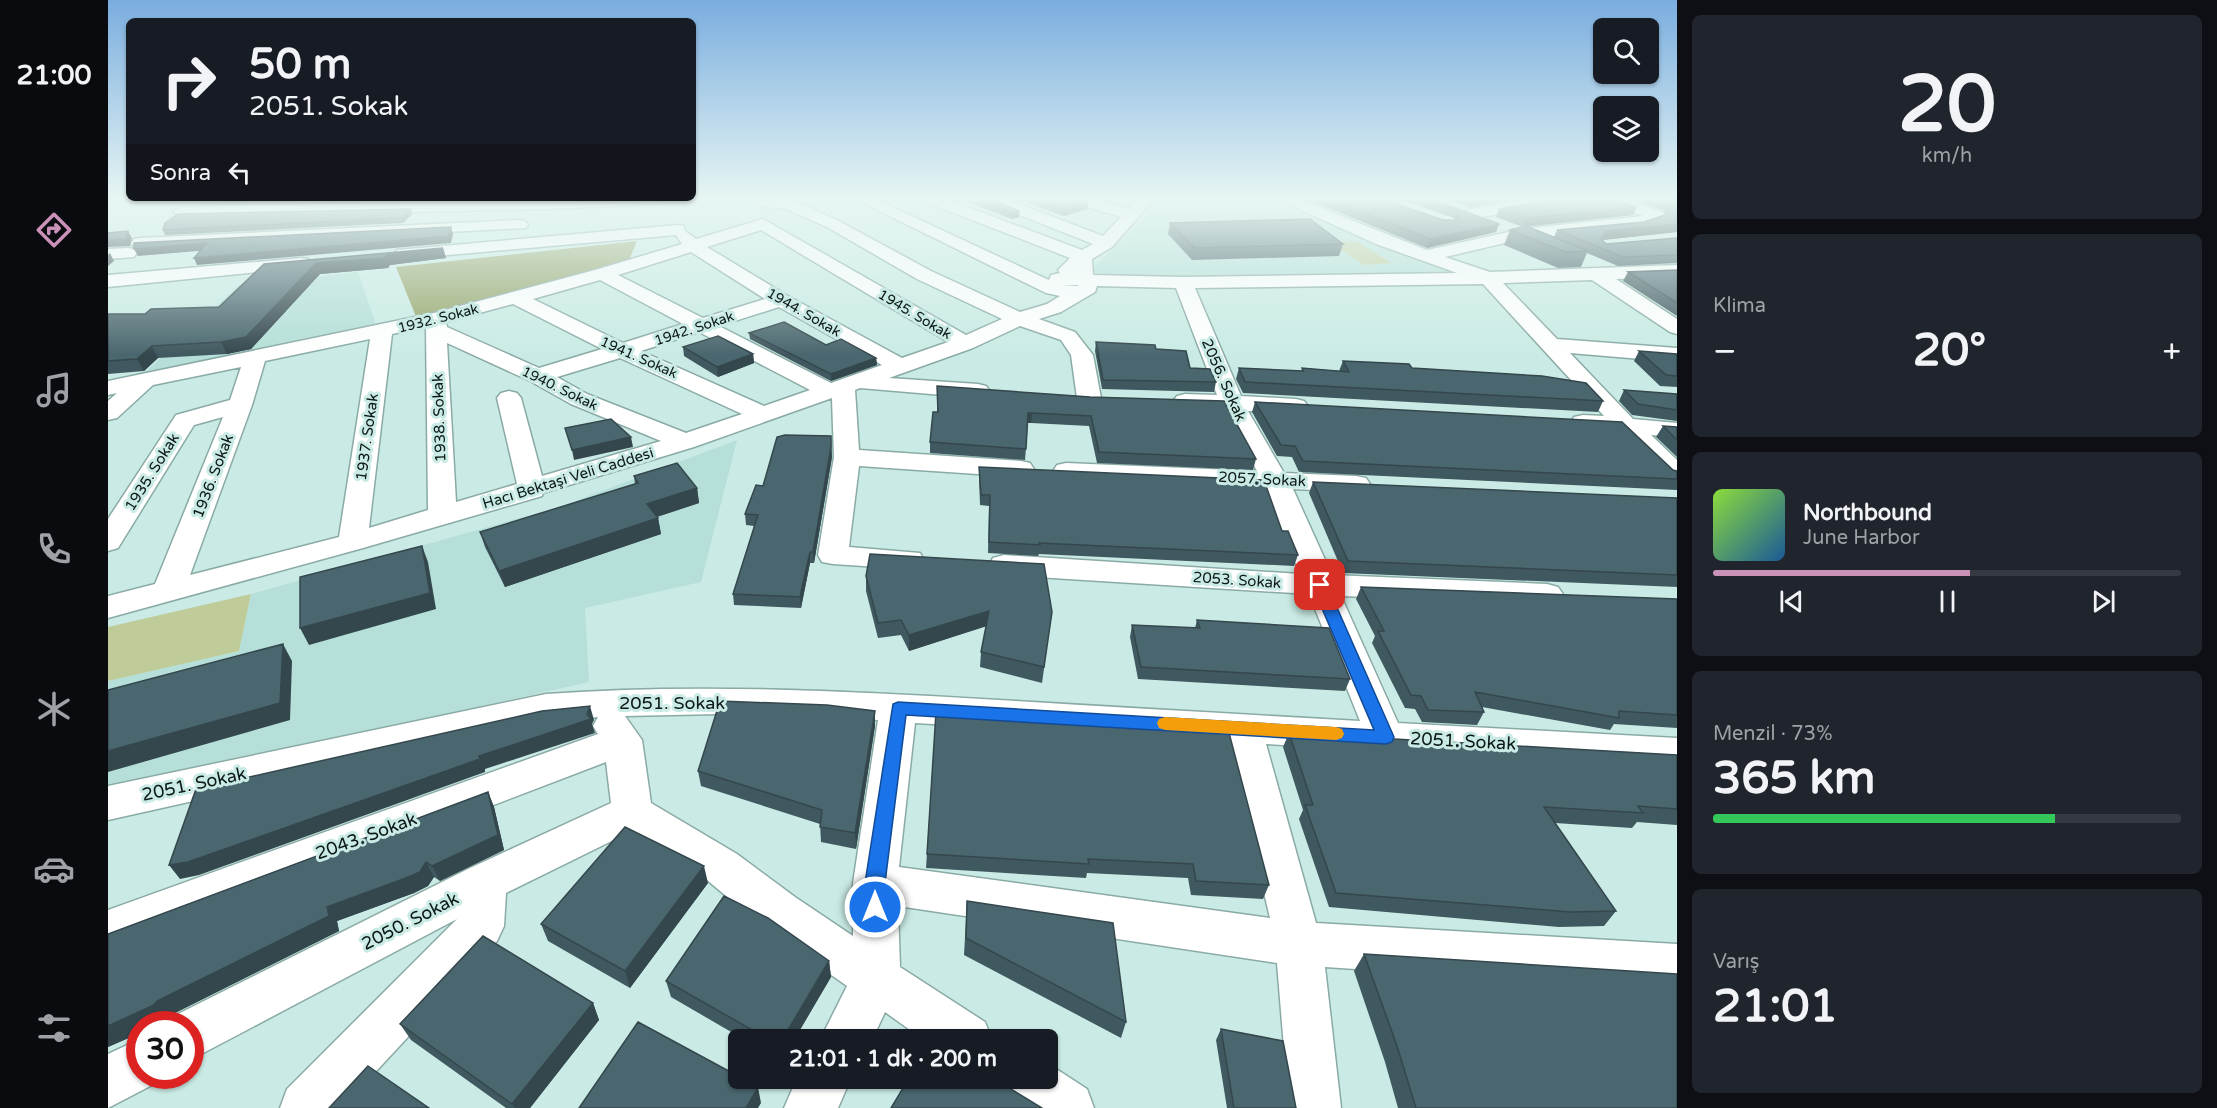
<!DOCTYPE html>
<html lang="tr">
<meta charset="utf-8">
<style>
:root{--surface:#171b24;--page:#20242c;--text:#f1f3f6;--muted:#9ea1a6;--line:#363941;--accent:#ca92b9}
body{margin:0;font-family:"Varela Round",sans-serif;background:var(--page);color:var(--text);height:100vh;display:flex;flex-direction:column;font-size:22px;white-space:nowrap}
*{box-sizing:border-box;margin:0}
p{font-size:20px;color:var(--muted)}
.icon{flex:none;width:33px;height:33px;fill:none;stroke:currentColor;stroke-width:2;stroke-linecap:round;stroke-linejoin:round}
.map{position:relative;flex:1;overflow:hidden}
.sheet{display:flex;flex-direction:column;gap:15px;padding:15px;background:#0d0f14;width:540px}
.sheet>*{flex:none}
.banner{position:absolute;left:18px;top:18px;width:570px;height:183px;border-radius:9px;box-shadow:0 2px 4px #0004;background:#171b24;color:var(--text);overflow:hidden}
.controls{position:absolute;left:1485px;top:18px;display:grid;gap:12px}
.controls a{display:grid;place-items:center;width:66px;height:66px;border-radius:9px;background:var(--surface);box-shadow:0 2px 4px #0004;font-size:30px}
.speed{position:absolute;left:18px;top:1011px;display:flex;gap:12px;font-size:30px;font-weight:700;text-align:center}
.speed>*{display:grid;place-content:center;width:78px;height:78px;border-radius:50%;background:var(--surface);box-shadow:0 2px 4px #0004;line-height:1}
.speed .limit{border:9px solid #d22;background:#fff;color:#111}
.pin{position:absolute;display:grid;place-items:center;width:51px;height:51px;color:#fff;margin:-26px;border-radius:12px;box-shadow:0 3px 9px #0006}
.me{position:absolute;width:66px;margin:-33px;rotate:0deg;stroke-linejoin:round;filter:drop-shadow(0 0 4px #0008)}
.turn{display:flex;align-items:center;gap:21px;height:126px;padding:0 24px;font-size:27px}
.turn .icon{width:78px;height:78px;stroke-width:2.5}
.turn b{display:block;font-size:42px;line-height:51px}
.then{display:flex;align-items:center;height:57px;padding:0 24px;background:#0003;gap:12px;font-size:22px}
.big{font-size:45px;font-weight:700;line-height:1.1}
.sheet .widget{flex:1;display:flex;flex-direction:column;justify-content:center;gap:9px;min-width:0;padding:0 21px;border-radius:9px;background:var(--page)}
.sheet .dial{align-items:center;gap:0}
.dial b{font-size:78px;line-height:1}
.song{display:flex;align-items:center;gap:18px}
.cover{width:72px;height:72px;border-radius:9px;background:linear-gradient(135deg,hsl(90 70% 55%),hsl(210 70% 35%))}
.played{height:6px;border-radius:3px;background:linear-gradient(90deg,var(--accent) 55%,var(--line) 55%)}
.keys{display:flex;justify-content:space-around;direction:ltr}
.heat{display:flex;justify-content:space-between;align-items:center;font-size:33px;direction:ltr}
.charge{height:9px;border-radius:4px;background:linear-gradient(90deg,#34c759 73%,var(--line) 0)}
.trip{position:absolute;left:620px;top:1029px;width:330px;height:60px;border-radius:9px;background:var(--surface);box-shadow:0 2px 4px #0004;font-weight:700;line-height:60px;text-align:center}
main{display:flex;flex:1;min-height:0}
.dock{display:flex;flex-direction:column;width:108px;justify-content:space-around;align-items:center;background:#090b0e;color:var(--muted)}
.dock .icon{width:42px;height:42px}
.dock .selected{color:var(--accent)}
.dock b{font-size:27px;color:var(--text)}
.map>svg:first-child{display:block}
.built{fill:#b5dfd8}
.green{fill:#bfcc99}
.forest{fill:#96a569}
.lines{fill:none;stroke-linecap:round;stroke-linejoin:round}
.minor-casing{stroke:#8aaaa5;stroke-width:3}
.minor{fill:#fff;fill-rule:evenodd}
.wall{fill:#40585f}
.shaded-wall{fill:#34474d}
.building{fill:#4a666e;stroke:#34474d;stroke-width:1.5}
.route{fill:#1a73e8;stroke:#114b97;stroke-width:1.5}
.slow{fill:#f59e0b}
.labels{text-anchor:middle;stroke-width:6;stroke-linejoin:round;paint-order:stroke}
.far-street-label{font-size:14px;fill:#0c1816;stroke:#caebe5}
.street-label{font-size:15px;fill:#0c1816;stroke:#caebe5}
.near-street-label{font-size:18px;fill:#0c1816;stroke:#caebe5}
</style>
<main>
<nav class="dock">
<b>21:00</b>
<svg class="icon selected" aria-label="directions" viewBox="0 0 24 24"><path d="M12 3l9 9-9 9-9-9zM9 14v-3h6M13 9l2 2-2 2"/></svg>
<svg class="icon" aria-label="music" viewBox="0 0 24 24"><path d="M9 18V5l10-2v13"/><circle cx="6" cy="18" r="3"/><circle cx="16" cy="16" r="3"/></svg>
<svg class="icon" aria-label="phone" viewBox="0 0 24 24"><path d="M5 4h4l2 5-3 2q2 4 5 5l2-3 5 2v4C11 20 4 13 5 4z"/></svg>
<svg class="icon" aria-label="climate" viewBox="0 0 24 24"><path d="M12 3v18M4 7l16 10M4 17L20 7"/></svg>
<svg class="icon" aria-label="car" viewBox="0 0 24 24"><path d="M5 17H2v-5l4-1 3-4h7l3 4 3 1v5h-3M9 17h6M6 11h13"/><circle cx="7" cy="17" r="2"/><circle cx="17" cy="17" r="2"/></svg>
<svg class="icon" aria-label="filters" viewBox="0 0 24 24"><path d="M4 7h16M4 17h16"/><circle cx="9" cy="7" r="2"/><circle cx="15" cy="17" r="2"/></svg>
</nav>
<div class="map">
<svg width="1569" height="1108" viewBox="0 0 1569 1108">
<rect width="100%" height="100%" fill="#caebe5"/>
<path class="built" d="M1180 209 1349 269 1351 273 1015 283 982 271 1042 212Z
M250 272 269 328 32 377 130 286Z
M629 440 593 582 477 608 481 682 0 790V681L131 651 143 594 454 506Z"/>
<path class="green" d="M1248 241 1284 263 1256 265 1222 242Z
M143 594 131 651 0 681V627Z"/>
<path class="forest" d="M529 241 519 265 309 319 288 267Z"/>
<g class="lines">
<g class="minor-casing">
<path id="minor" d="M436 199H557L550 204 441 209 73 217 65 212 73 207Z
M652 199 687 201 731 221 823 271 912 312 939 304 952 296 938 293 747 199H767L941 280 943 275 952 273 950 270 962 258 818 202 816 199H838L974 250 985 244 879 202 877 199H899L995 236 1013 217 962 202 960 199H986L1021 209 1030 199H1046L1004 247 984 259 985 275 1075 277 1349 273 1268 244 1169 199H1190L1319 250 1414 229 1536 216 1492 202 1490 199H1514L1554 212 1556 215 1551 222 1531 228 1414 239 1337 257 1382 272 1569 265V277L1508 279 1569 319V334L1562 332 1484 280 1395 283 1449 339 1569 348V362L1462 353 1525 419 1569 423V437L1543 435 1569 460V482L1560 480 1511 432 1466 427 1463 422 1466 417 1475 415 1496 416 1375 284 1087 288 1133 396 1188 399 1196 401 1200 406 1196 411 1188 413 1140 411 1176 473 1248 476 1258 478 1262 484 1258 490 1248 492 1185 489 1224 575 1439 584 1450 587 1455 594 1450 601 1439 604 1233 596 1290 723 1569 738V768L1158 744 1208 923 1569 944V990L1217 967 1233 1108H1181L1169 963 790 906 792 967 877 1022 884 1040H816L777 1012 764 1040H712L739 986 655 927 599 880 522 832 398 893 396 926 389 941 234 1108H172L179 1089 349 919 82 1060V1024H61L64 1017 362 868 503 803 498 762 0 952V910L490 734 485 726 490 717 438 722 0 820V786L438 694C589 683 739 691 891 700 1012 708 1132 714 1252 721L1201 594 896 575 885 572 881 565 885 558 896 555 1192 574 1157 488 958 479 949 477 945 471 949 465 958 463 1149 471 1116 410 1069 406 1065 401 1069 396 1077 394 1109 395 1068 288 989 286 987 292 953 312 931 319 967 332 985 355 993 398 989 403 981 405 973 403 969 398 963 355 953 340 912 326 865 348 781 378 870 384 878 386 882 391 878 396 870 398 752 388 747 390 751 450 913 461 922 463 926 469 922 475 913 477 751 466 741 547 812 553 816 560 812 567 801 569 725 564 714 562 710 555 726 457 724 398 586 447 435 493 434 496 255 548 0 618V596L47 584 115 417 86 425 10 548 0 551V519L68 415 122 400 133 367 45 385 9 418 0 420V401L9 393 0 395V381L326 313 487 270 574 244 568 235 295 259 289 258 286 254 289 250 570 225 576 226 577 231 588 239 655 219 858 335 894 319 809 279 719 227 678 209 651 206 648 203ZM653 230 840 342 794 358 680 296 599 247ZM583 252 657 299 595 318 510 275ZM492 280 575 324 515 343 425 299ZM953 285H970V286ZM405 304 494 349 431 368 339 327 338 322ZM671 307 774 365 723 383 611 326ZM318 327 320 510 261 528 284 334ZM591 332 702 390 656 406 533 351ZM262 339 231 537 82 575 144 405 157 361ZM339 343 422 381 463 404 553 441 434 476 413 398 409 393 401 391 393 393 389 398 409 484 348 502ZM512 358 634 414 578 433 479 394 449 377ZM612 714 770 720 745 883V936L687 897 629 854 543 803 534 740 517 716ZM807 723 1120 741 1162 918 791 867Z
M1420 199H1457L1450 204 1362 219 1354 214 1362 209Z
M412 220 418 222 420 225 418 228 32 248 26 247 23 243 26 239 32 238Z
M20 248 26 249 29 253 26 257 0 259V249Z
M194 258 200 259 203 263 200 267 0 287V275Z
M32 1039V1076H53L50 1082 0 1108V1054Z
M939 1063 979 1089 986 1108H915L898 1096 890 1078H939Z
M689 1078H743L730 1108H676Z"/>
</g>
<use href="#minor" class="minor"/>
</g>
<path class="wall" d="M90 199H314L92 204Z
M851 199H883L911 211V217L904 219Z
M907 199H967L980 203 979 209 956 216Z
M1198 199H1273L1335 220H1347L1346 218 1291 199H1323L1391 224 1388 232 1319 248Z
M1341 199H1404L1361 207Z
M1523 199H1569V232L1494 240 1498 244 1569 238V263L1510 266 1479 253 1473 267 1450 268 1396 245 1402 230 1415 227 1388 217 1391 209 1525 215 1418 226 1446 237 1449 230 1536 222 1558 214 1555 210Z
M303 209 304 214 295 223 57 235 55 230Z
M1062 223 1235 244 1231 256 1084 260 1060 234Z
M335 248 338 258 282 265 280 268 212 274 143 349 119 354 50 358 36 371 0 374V314H37L111 307 156 264Z
M1569 270V316L1515 281 1520 272Z
M641 333 718 345 768 358 769 365 723 381 642 339Z
M988 342 1048 349 1108 382 1106 392 994 389 987 351Z
M575 347 645 354 646 363 610 377 576 356Z
M1531 351 1569 354V387L1552 386 1526 361Z
M1235 361 1304 368 1495 401 1490 412 1135 393 1128 379 1131 368 1194 371V368L1231 371Z
M829 386 982 397 1148 459 1145 470 989 463 981 426 923 423H920L917 460 822 453V442L829 412Z
M1516 390 1569 394V421L1524 415 1511 401Z
M1147 402 1565 470 1569 471V490L1191 472 1184 457 1169 456 1144 412Z
M1555 426 1569 427V457L1548 437Z
M723 436 724 457 706 563H702L693 608 626 605 625 594 646 526 638 525 637 514 655 486Z
M871 467 1174 531 1190 555 1186 566 931 554 930 556 880 553 881 506 872 505 871 477Z
M526 476 589 488 591 503 549 517 550 518 553 534 397 587 377 547 372 532 527 484Z
M1205 482 1569 498V587L1235 573 1201 493Z
M758 576 944 612 934 683 872 667 873 652 878 626 801 651 793 635 770 638 758 591Z
M1253 587 1569 599V728L1506 724 1502 730 1374 707 1376 712 1369 725 1314 722 1307 709 1297 708 1264 643 1267 636 1248 599Z
M1089 620 1242 679 1237 691 1030 679 1022 637 1024 625 1087 628Z
M767 711V726L748 849 713 842 712 824 593 786 590 771Z
M828 712 1161 885 1155 899 1083 895 1080 878 979 873 978 878 818 868Z
M1181 733 1569 755V825L1529 822 1524 828 1447 823 1508 911 1496 926 1451 927 1221 907 1191 819 1195 810 1175 747Z
M380 792 386 807 396 850 332 881 326 877 320 886 306 893 229 921 231 931 63 1015 60 1020 49 1024H32V1033L0 1047V934Z
M600 883 522 988 440 941 433 924Z
M859 901 1018 1022 1013 1038 856 955Z
M1256 954 1569 1108H1290L1277 1062 1246 971Z
M721 961 723 977 686 1040H637L563 997 558 981Z
M485 1003 491 1020 422 1108H398L303 1040 292 1024Z
M1113 1029 1188 1108H1119L1108 1040Z"/>
<path class="shaded-wall" d="M0 199H23L0 202Z
M1364 199H1404L1361 207Z
M980 203 979 209 956 216V210Z
M1529 207 1525 215 1415 227 1419 218Z
M303 209 304 214 295 223 294 218Z
M911 211V217L904 219V213Z
M1391 224 1388 232 1319 248 1322 239Z
M1569 224V232L1494 240 1489 247 1498 231Z
M343 227 345 234 343 243 89 265 86 258Z
M20 231 24 238 22 246 0 247V240Z
M99 243 102 250 30 256 26 249Z
M335 248 338 258 282 265 280 268 212 274 143 349 119 354 113 342 208 263Z
M2 253 6 261 0 266V255Z
M44 346 50 358 36 371 29 359Z
M645 354 646 363 610 377 609 367Z
M768 358 769 365 723 381V374Z
M920 413H924L923 423H919Z
M523 437 525 447 466 460 464 450Z
M723 447 724 457 706 563 705 552Z
M589 488 591 503 542 519 539 504Z
M550 518 553 534 397 587 391 571Z
M314 546 320 562 328 609 201 645 192 628Z
M702 552V563L693 608 692 597Z
M881 611 879 626 801 651V635Z
M175 644 184 661 182 720 0 772V751Z
M482 706 486 720 484 724 487 733 377 769V772L91 875 72 879 61 865 371 756 479 714Z
M767 711V726L748 849 747 833Z
M380 792 386 807 396 850 332 881 324 866Z
M318 862 326 877 320 886 306 893 229 921 231 931 63 1015 60 1020 49 1024H32V1033L0 1047V1026L219 907Z
M596 866 600 883 522 988 517 971Z
M721 961 723 977 686 1040H674Z
M485 1003 491 1020 422 1108H407L404 1104Z
M650 1087 653 1103 650 1108H638Z"/>
<path class="building" d="M868 199H883L911 211 904 213Z
M926 199H967L980 203 956 210Z
M1221 199H1273L1335 220H1348L1352 216 1349 210 1318 199H1323L1391 224 1322 239Z
M1447 199H1505L1529 207 1419 218 1391 209Z
M1551 199H1569V224L1498 231 1493 239 1498 244 1569 238V255L1515 257 1449 230 1536 222 1557 215 1562 207 1559 202Z
M303 209 294 218 55 230 57 223 70 214Z
M1202 219 1235 244 1087 248 1062 223Z
M1418 226 1480 251 1457 252 1402 230Z
M343 227 341 236 86 258 99 243 26 249V243Z
M20 231 18 239 0 240V233Z
M335 248 279 255 277 258 208 263 138 337 113 342 44 346 29 359 0 361V314H37L43 309 111 307 156 264Z
M1569 270V303L1520 272Z
M676 322 718 345 733 339 768 358 723 374 641 333Z
M610 336 645 354 609 367 575 347Z
M988 342 1047 345 1048 349 1078 351 1082 368 1102 369 1108 382 995 380Z
M1531 351 1569 354V376L1558 375Z
M1235 361 1301 364 1304 368 1434 376 1478 383 1495 401 1137 382 1131 368 1195 371 1194 368 1241 372Z
M829 386 982 397 1116 401 1148 459 991 452 983 416 924 413H920L918 449 822 442 825 412H830Z
M1516 390 1569 394V410L1530 404Z
M1147 402 1514 422 1565 470 1569 471V479L1195 461 1187 446 1173 445Z
M503 419 523 437 464 450 457 428Z
M1555 426 1569 427V440Z
M677 435 723 436V447L705 552H702L692 597 625 594 650 515 637 514 648 485 655 486 669 437Z
M569 463 589 488 539 504 550 518 391 571 372 532 530 483 526 476Z
M871 467 1156 480 1174 531H1180L1190 555 931 543 932 545 881 542 882 495H873Z
M1205 482 1569 498V575L1240 561Z
M314 546 322 593 192 628V577Z
M762 554 936 564 944 612 936 667 873 652 881 611 801 635 793 620 770 623 758 576Z
M1253 587 1569 599V715L1511 711V718L1367 692 1376 712 1320 710 1313 696 1303 695 1270 631H1276Z
M1089 620 1221 628 1242 679 1033 667 1024 625 1092 628Z
M175 644 172 703 0 751V690Z
M612 701 719 705 767 711 747 833 712 827 714 810 590 771Z
M482 706 479 714 483 719 371 756 372 759 80 862 61 865 88 789 434 711Z
M828 712 1120 729 1161 885 1088 881 1085 864 980 859 981 864 819 854Z
M1181 733 1569 755V809L1530 806 1535 813 1436 807 1508 911 1463 912 1228 893 1197 805H1205Z
M380 792 390 835 324 866 318 862 312 872 298 878 219 907 221 916 49 1001 46 1005 0 1026V934Z
M517 827 596 866 517 971 433 924Z
M616 896 660 918 721 961 674 1040H662L558 981Z
M859 901 1005 923 1018 1022 858 938Z
M375 936 485 1003 404 1104 292 1024Z
M1256 954 1569 974V1108H1308L1289 1046Z
M530 1022 630 1076V1078H634L650 1087 638 1108H471Z
M1113 1029 1175 1041 1188 1108H1126Z
M260 1066 321 1108H221Z
M801 1078H885L934 1108H783Z"/>
<linearGradient id="sky" x2="0" y2="1"><stop stop-color="#7aaddf"/><stop offset="0.56" stop-color="#e7f6f3"/><stop offset="1" stop-color="#e7f6f3" stop-opacity="0"/></linearGradient>
<rect width="1569" height="355" fill="url(#sky)"/>
<path class="route" d="M1212 580 1219 585 1286 737 1284 742 1278 744 798 715 777 883 778 907 775 913 767 916 760 913 757 907V883L785 704 790 702 1266 730 1204 585Z"/>
<path class="slow" d="M1057 717 1228 727 1234 729 1236 734 1234 738 1228 740 1057 730 1051 728 1049 723 1051 719Z"/>
<g class="labels">
<g class="far-street-label">
<text transform="translate(696 312) rotate(30)" y="5">1944. Sokak</text>
<text transform="translate(807 314) rotate(31)" y="5">1945. Sokak</text>
<text transform="translate(330 318) rotate(-14)" y="5">1932. Sokak</text>
<text transform="translate(586 328) rotate(-18)" y="5">1942. Sokak</text>
<text transform="translate(531 357) rotate(24)" y="5">1941. Sokak</text>
<text transform="translate(452 388) rotate(26)" y="5">1940. Sokak</text>
</g>
<g class="street-label">
<text transform="translate(1116 380) rotate(66)" y="5">2056. Sokak</text>
<text transform="translate(331 418) rotate(-92)" y="5">1938. Sokak</text>
<text transform="translate(259 437) rotate(-82)" y="5">1937. Sokak</text>
<text transform="translate(44 472) rotate(-58)" y="5">1935. Sokak</text>
<text transform="translate(105 476) rotate(-69)" y="5">1936. Sokak</text>
<text transform="translate(460 478) rotate(-17)" y="5">Hacı Bektaşi Veli Caddesi</text>
<text transform="translate(1154 479) rotate(3)" y="5">2057. Sokak</text>
<text transform="translate(1129 580) rotate(4)" y="5">2053. Sokak</text>
</g>
<g class="near-street-label">
<text x="564" y="709">2051. Sokak</text>
<text transform="translate(1355 741) rotate(3)" y="6">2051. Sokak</text>
<text transform="translate(86 784) rotate(-12)" y="6">2051. Sokak</text>
<text transform="translate(258 836) rotate(-20)" y="6">2043. Sokak</text>
<text transform="translate(302 921) rotate(-27)" y="6">2050. Sokak</text>
</g>
</g>
</svg>
<div class="controls">
<a><svg class="icon" aria-label="search" viewBox="0 0 24 24"><circle cx="10" cy="10" r="6"/><path d="M15 15l6 6"/></svg></a>
<a><svg class="icon" aria-label="layers" viewBox="0 0 24 24"><path d="M12 4l9 5-9 5-9-5zM3 14l9 5 9-5"/></svg></a>
</div>
<div class="speed"><div class="limit">30</div></div>
<div class="pin" style="left:1212px;top:585px;background:#d93025"><svg class="icon" aria-label="arrive" viewBox="0 0 24 24"><path d="M6 21V4h12l-3 4 3 4H6"/></svg></div>
<svg class="me" style="left:767px;top:907px" viewBox="-20 -20 40 40"><circle r="17" fill="#1a73e8" stroke="#fff" stroke-width="3"/><path d="M0-11L8 9 0 5-8 9z" fill="#fff"/></svg>
<div class="trip">21:01 · 1 dk · 200 m</div>
<div class="banner">
<div class="turn"><svg class="icon" aria-label="right" viewBox="0 0 24 24"><path d="M7 20v-9h11M14 6l5 5-5 5"/></svg><div><b>50 m</b>2051. Sokak</div></div>
<div class="then">Sonra<svg class="icon" aria-label="left" viewBox="0 0 24 24"><path d="M17 20v-9H6M10 6l-5 5 5 5"/></svg></div>
</div>
</div>
<section class="sheet">
<div class="widget dial"><b>20</b><p>km/h</p></div>
<div class="widget"><p>Klima</p>
<div class="heat"><a>−</a><b class="big">20°</b><a>+</a></div>
</div>
<div class="widget">
<div class="song"><i class="cover"></i><div><b>Northbound</b><p>June Harbor</p></div></div>
<div class="played"></div>
<div class="keys"><svg class="icon" aria-label="previous" viewBox="0 0 24 24"><path d="M18 5L8 12l10 7zM5 5v14"/></svg><svg class="icon" aria-label="pause" viewBox="0 0 24 24"><path d="M8 5v14M16 5v14"/></svg><svg class="icon" aria-label="next" viewBox="0 0 24 24"><path d="M6 5l10 7-10 7zM19 5v14"/></svg></div>
</div>
<div class="widget"><p>Menzil · 73%</p><b class="big">365 km</b><div class="charge"></div></div>
<div class="widget"><p>Varış</p><b class="big">21:01</b></div>
</section>
</main>
